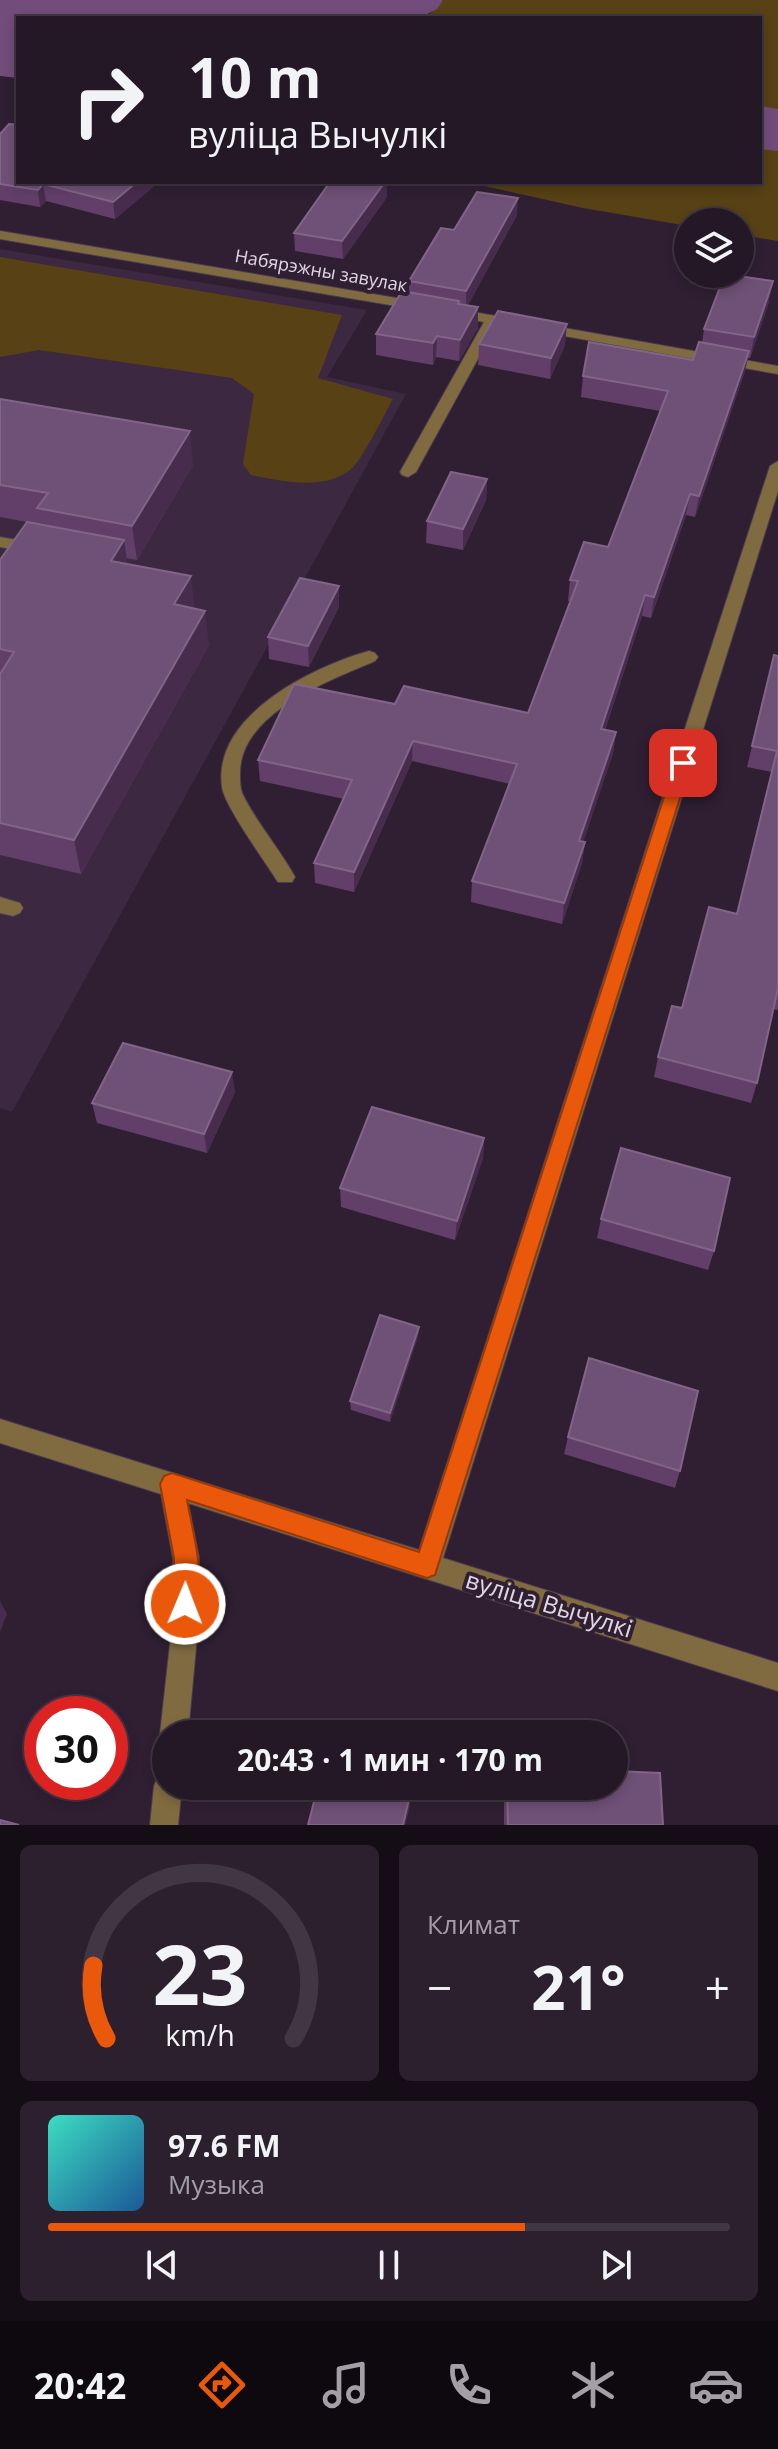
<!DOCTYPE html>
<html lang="ru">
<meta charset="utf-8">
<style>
:root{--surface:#241726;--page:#2c202e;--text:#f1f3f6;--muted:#a39fa7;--line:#413643;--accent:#ea580c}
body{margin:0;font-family:"Open Sans",sans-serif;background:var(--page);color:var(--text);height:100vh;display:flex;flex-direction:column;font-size:30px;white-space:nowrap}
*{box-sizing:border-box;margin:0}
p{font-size:26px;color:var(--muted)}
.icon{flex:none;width:44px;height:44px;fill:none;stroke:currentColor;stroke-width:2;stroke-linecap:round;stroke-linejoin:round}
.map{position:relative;height:1825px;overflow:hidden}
.sheet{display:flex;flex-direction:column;gap:20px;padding:20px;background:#140d15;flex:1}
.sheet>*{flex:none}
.hud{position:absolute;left:16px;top:16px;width:746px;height:168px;border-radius:0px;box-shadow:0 4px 12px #0003,0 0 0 2px var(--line);background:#241726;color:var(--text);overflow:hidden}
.tools{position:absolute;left:674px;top:208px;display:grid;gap:16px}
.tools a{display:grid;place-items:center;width:80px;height:80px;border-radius:50%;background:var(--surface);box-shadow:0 4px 12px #0003,0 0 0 2px var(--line);font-size:40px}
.speed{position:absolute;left:24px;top:1696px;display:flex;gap:16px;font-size:40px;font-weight:700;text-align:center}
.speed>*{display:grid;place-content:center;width:104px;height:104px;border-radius:50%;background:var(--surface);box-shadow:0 4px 12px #0003,0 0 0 2px var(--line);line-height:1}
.speed .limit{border:12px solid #d22;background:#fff;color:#111}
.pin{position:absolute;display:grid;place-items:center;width:68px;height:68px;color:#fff;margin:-34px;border-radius:16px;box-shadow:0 4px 12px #0006}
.me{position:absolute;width:88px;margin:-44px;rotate:1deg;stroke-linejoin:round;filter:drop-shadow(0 0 6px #0008)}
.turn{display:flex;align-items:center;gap:28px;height:168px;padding:0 40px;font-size:36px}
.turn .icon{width:104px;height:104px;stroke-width:2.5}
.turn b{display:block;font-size:56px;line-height:68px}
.big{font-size:60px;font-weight:700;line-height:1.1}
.sheet .card{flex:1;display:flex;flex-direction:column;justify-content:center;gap:12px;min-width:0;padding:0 28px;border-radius:12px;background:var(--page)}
.sheet .dial{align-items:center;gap:0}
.dial svg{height:208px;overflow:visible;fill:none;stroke:var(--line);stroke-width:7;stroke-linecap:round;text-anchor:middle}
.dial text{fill:var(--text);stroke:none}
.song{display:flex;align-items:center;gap:24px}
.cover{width:96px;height:96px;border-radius:12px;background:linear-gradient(135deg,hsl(170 70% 55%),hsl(210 70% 35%))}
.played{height:8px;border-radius:4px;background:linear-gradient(90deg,var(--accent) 70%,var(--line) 70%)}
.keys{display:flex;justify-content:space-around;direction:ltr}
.heat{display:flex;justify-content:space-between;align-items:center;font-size:44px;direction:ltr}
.sheet .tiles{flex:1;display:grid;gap:20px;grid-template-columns:1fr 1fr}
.card:last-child{grid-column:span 2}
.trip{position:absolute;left:152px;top:1720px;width:476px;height:80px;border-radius:40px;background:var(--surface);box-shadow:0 4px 12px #0003,0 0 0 2px var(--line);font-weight:700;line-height:80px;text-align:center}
.menu{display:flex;height:128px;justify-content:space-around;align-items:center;background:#0e090f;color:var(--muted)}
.menu .icon{width:56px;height:56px}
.menu .selected{color:var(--accent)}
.menu b{font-size:36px;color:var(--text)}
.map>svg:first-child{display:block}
.built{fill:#3c2941}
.green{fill:#574115}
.water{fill:#724c7a}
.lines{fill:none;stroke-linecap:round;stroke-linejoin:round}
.minor-casing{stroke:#4c3c4f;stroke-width:2}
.minor{fill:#806b41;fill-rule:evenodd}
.wall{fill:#623f69}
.shaded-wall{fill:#482c4e}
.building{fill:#6f5076;stroke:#816587;stroke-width:2}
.route{fill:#ea580c;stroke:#983908;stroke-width:2}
.labels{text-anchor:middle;stroke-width:8;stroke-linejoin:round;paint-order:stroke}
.far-street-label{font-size:18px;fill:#e1d6e3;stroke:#301f33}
.near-street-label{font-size:24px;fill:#e1d6e3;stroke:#301f33}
</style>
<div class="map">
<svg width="778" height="1825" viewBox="0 0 778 1825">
<rect width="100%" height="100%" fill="#301f33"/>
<path class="built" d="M0 249 367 310 327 377 406 394 12 1112 0 1108Z"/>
<path class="green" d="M443 0H778V241L740 235V222H688V226L583 208 466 182H760V18H420L429 15Z
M0 257 342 315 318 378 393 399C384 415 362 461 350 470 323 491 281 481 251 475L243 464 254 394 232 378 39 350 0 357Z"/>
<path class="water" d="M0 0H443L437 9 420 18H18V78L0 76Z
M760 106 778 109V151L760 149Z"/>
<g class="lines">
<g class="minor-casing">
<path id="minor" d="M0 231 420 302 427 306 420 310 0 239Z
M451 308 778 366V374L497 324 416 472 408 477 402 475 400 472 484 322 446 315V309Z
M778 461V491L443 1558 778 1663V1691L188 1503 199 1558 198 1626 188 1734H166L164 1744 160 1734 172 1626 173 1558 161 1494 0 1443V1419L419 1550 770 466Z
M0 537 35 543 43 548 35 553 0 547Z
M369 651 375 653 378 657 375 661C329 681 239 713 240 774 240 781 240 787 242 793 256 822 279 848 295 877L292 882H278C266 863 224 805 222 787 212 716 312 667 369 651Z
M0 897 20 903 23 908 20 913 13 916 0 913Z
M166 1773V1786H182L178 1825H150L154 1786 158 1776Z"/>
</g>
<use href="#minor" class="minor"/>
</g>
<path class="wall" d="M0 134 18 182 154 186 115 219 46 201 40 207 0 200Z
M387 197 343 259 295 251 294 233Z
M517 215 468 305 478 307V328L459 361 436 357 433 365 376 355V334L409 292V281L454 230Z
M769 302 750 358H748L745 371 695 517 686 515 651 618 642 616 605 730 616 732 613 753 583 842H585L582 863 562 924 471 902 472 881 510 784 412 761 354 892 315 883 314 863 344 799 260 781 258 760 395 704 528 713 570 601H568L570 580 608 547 660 411 581 397 583 376 693 360 702 343 704 329Z
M479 344 565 345 550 379 478 365Z
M0 399 193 465 137 560 126 558 127 564 194 608 209 645 81 874 0 855V560L27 522 0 517Z
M487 479 486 500 463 550 426 543 427 521Z
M339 586V607L309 667 269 659 268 637Z
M774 655 778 656V1010L773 1009 757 1083 751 1103 654 1077 658 1057 682 1008 737 914 772 772 747 767Z
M235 1092 207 1153 97 1123 92 1103Z
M484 1138 483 1158 455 1240 341 1207 340 1188Z
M601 1219 714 1251 708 1270 597 1238Z
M419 1327 418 1336 390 1422 351 1410 350 1401Z
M568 1437 680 1471 675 1488 564 1454Z
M504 1786H614L663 1825H504Z"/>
<path class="shaded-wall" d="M137 182H154V186L115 219 113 202Z
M385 182H387V197L343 259 342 241Z
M43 184 46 201 40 207 38 190Z
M518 198 517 215 466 309V291Z
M773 281 769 302 750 358 754 337Z
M478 307V328L459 361 460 340Z
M567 324 565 345 550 379 551 358Z
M437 336 436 357 433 365V343Z
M749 351 745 371 695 517 699 496Z
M190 431 193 465 137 560 132 526Z
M487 479 486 500 463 550V529Z
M690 494 686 515 651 618 654 597Z
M124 540 129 574 111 561Z
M191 576 195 611 174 604Z
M339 586V607L309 667 308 646Z
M645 595 642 616 598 750 601 729Z
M205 611 209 645 81 874 74 840Z
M616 732 613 753 577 861 579 841Z
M413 741 412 761 354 892V872Z
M585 842 582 863 562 924 564 903Z
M232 1072 235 1092 207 1153 204 1134Z
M484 1138 483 1158 455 1240 457 1221Z
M419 1327 418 1336 390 1422V1413Z
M0 1601 7 1614 0 1632Z
M410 1795V1807L405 1825H403Z"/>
<path class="building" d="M9 124 18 125V182H137L113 202 43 184 38 190 0 184V134Z
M330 182H385L342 241 294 233Z
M477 192 518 198 466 291 409 281 441 228 454 230Z
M725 274 773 281 754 337 704 329Z
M402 291 459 301 458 304 478 307 460 340 437 336 433 343 376 334Z
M498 311 567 324 551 358 479 344Z
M589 342 693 360 699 342 749 351 699 496 690 494 654 597 645 595 601 729 616 732 579 841 585 842 564 903 472 881 517 764 413 741 354 872 314 863 352 780 258 760 294 684 395 704 404 686 528 713 578 581 570 580 584 542 608 547 668 391 583 376Z
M0 399 190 431 132 526 37 508 48 493 0 485Z
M451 472 487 479 463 529 427 521Z
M27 522 124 540 111 561 191 576 174 604 205 611 74 840 0 823V674L14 652 0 649V560Z
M300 578 339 586 308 646 268 637Z
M774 655 778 656V988L757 1083 658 1057 672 1006 682 1008 709 907 737 914 777 751 752 746Z
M123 1043 232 1072 204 1134 92 1103Z
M372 1107 484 1138 457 1221 340 1188Z
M621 1148 730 1178 714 1251 601 1219Z
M380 1315 419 1327 390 1413 350 1401Z
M589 1358 698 1391 680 1471 568 1437Z
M614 1771 660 1773 663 1825H508L507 1786H614Z
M318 1786H378L410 1795 403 1825H308Z
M0 1820 19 1825H0Z"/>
<path class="route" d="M683 757 691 763 435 1575 427 1578 187 1500C193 1534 207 1579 194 1612L185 1616 176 1612 173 1604 174 1558 160 1484 164 1476 172 1473 419 1552 675 763Z"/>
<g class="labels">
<g class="far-street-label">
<text transform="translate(321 271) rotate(10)" y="6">Набярэжны завулак</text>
</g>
<g class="near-street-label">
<text transform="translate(549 1605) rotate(17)" y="8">вуліца Вычулкі</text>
</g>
</g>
</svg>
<div class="tools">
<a><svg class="icon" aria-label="layers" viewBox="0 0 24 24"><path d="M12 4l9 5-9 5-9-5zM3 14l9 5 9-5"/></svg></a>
</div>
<div class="speed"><div class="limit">30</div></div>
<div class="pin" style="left:683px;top:763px;background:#d93025"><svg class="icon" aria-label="arrive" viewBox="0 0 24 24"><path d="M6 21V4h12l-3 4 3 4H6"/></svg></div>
<svg class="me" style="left:185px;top:1604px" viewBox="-20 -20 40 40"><circle r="17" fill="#ea580c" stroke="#fff" stroke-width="3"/><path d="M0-11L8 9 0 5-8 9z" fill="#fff"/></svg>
<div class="trip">20:43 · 1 мин · 170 m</div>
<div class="hud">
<div class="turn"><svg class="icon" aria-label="right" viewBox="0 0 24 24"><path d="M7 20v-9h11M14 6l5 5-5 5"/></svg><div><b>10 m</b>вуліца Вычулкі</div></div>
</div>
</div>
<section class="sheet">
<div class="tiles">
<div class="card dial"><svg viewBox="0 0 100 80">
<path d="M14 69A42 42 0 1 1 86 69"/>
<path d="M14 69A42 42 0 0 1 9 41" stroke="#ea580c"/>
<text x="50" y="56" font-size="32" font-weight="700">23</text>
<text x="50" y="72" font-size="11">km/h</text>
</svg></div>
<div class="card"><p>Климат</p>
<div class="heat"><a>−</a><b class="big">21°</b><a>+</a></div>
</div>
<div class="card">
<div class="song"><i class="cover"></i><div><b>97.6 FM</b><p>Музыка</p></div></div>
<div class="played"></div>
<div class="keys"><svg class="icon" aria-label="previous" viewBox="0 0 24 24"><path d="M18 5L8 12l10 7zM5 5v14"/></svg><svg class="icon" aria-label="pause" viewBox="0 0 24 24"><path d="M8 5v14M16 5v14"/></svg><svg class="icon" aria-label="next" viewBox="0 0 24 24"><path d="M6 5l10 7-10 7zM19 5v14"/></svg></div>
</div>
</div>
</section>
<nav class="menu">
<b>20:42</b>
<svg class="icon selected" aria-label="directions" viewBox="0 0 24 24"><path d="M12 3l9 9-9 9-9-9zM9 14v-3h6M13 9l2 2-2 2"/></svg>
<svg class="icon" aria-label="music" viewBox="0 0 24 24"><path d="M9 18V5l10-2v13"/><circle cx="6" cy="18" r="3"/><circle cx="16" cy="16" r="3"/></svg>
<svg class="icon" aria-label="phone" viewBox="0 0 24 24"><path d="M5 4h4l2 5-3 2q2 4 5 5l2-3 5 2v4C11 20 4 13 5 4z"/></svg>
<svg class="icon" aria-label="climate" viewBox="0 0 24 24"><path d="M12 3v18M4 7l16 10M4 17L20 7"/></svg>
<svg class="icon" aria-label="car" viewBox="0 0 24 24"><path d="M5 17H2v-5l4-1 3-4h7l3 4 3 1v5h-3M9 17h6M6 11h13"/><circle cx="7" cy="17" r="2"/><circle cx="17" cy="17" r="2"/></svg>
</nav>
